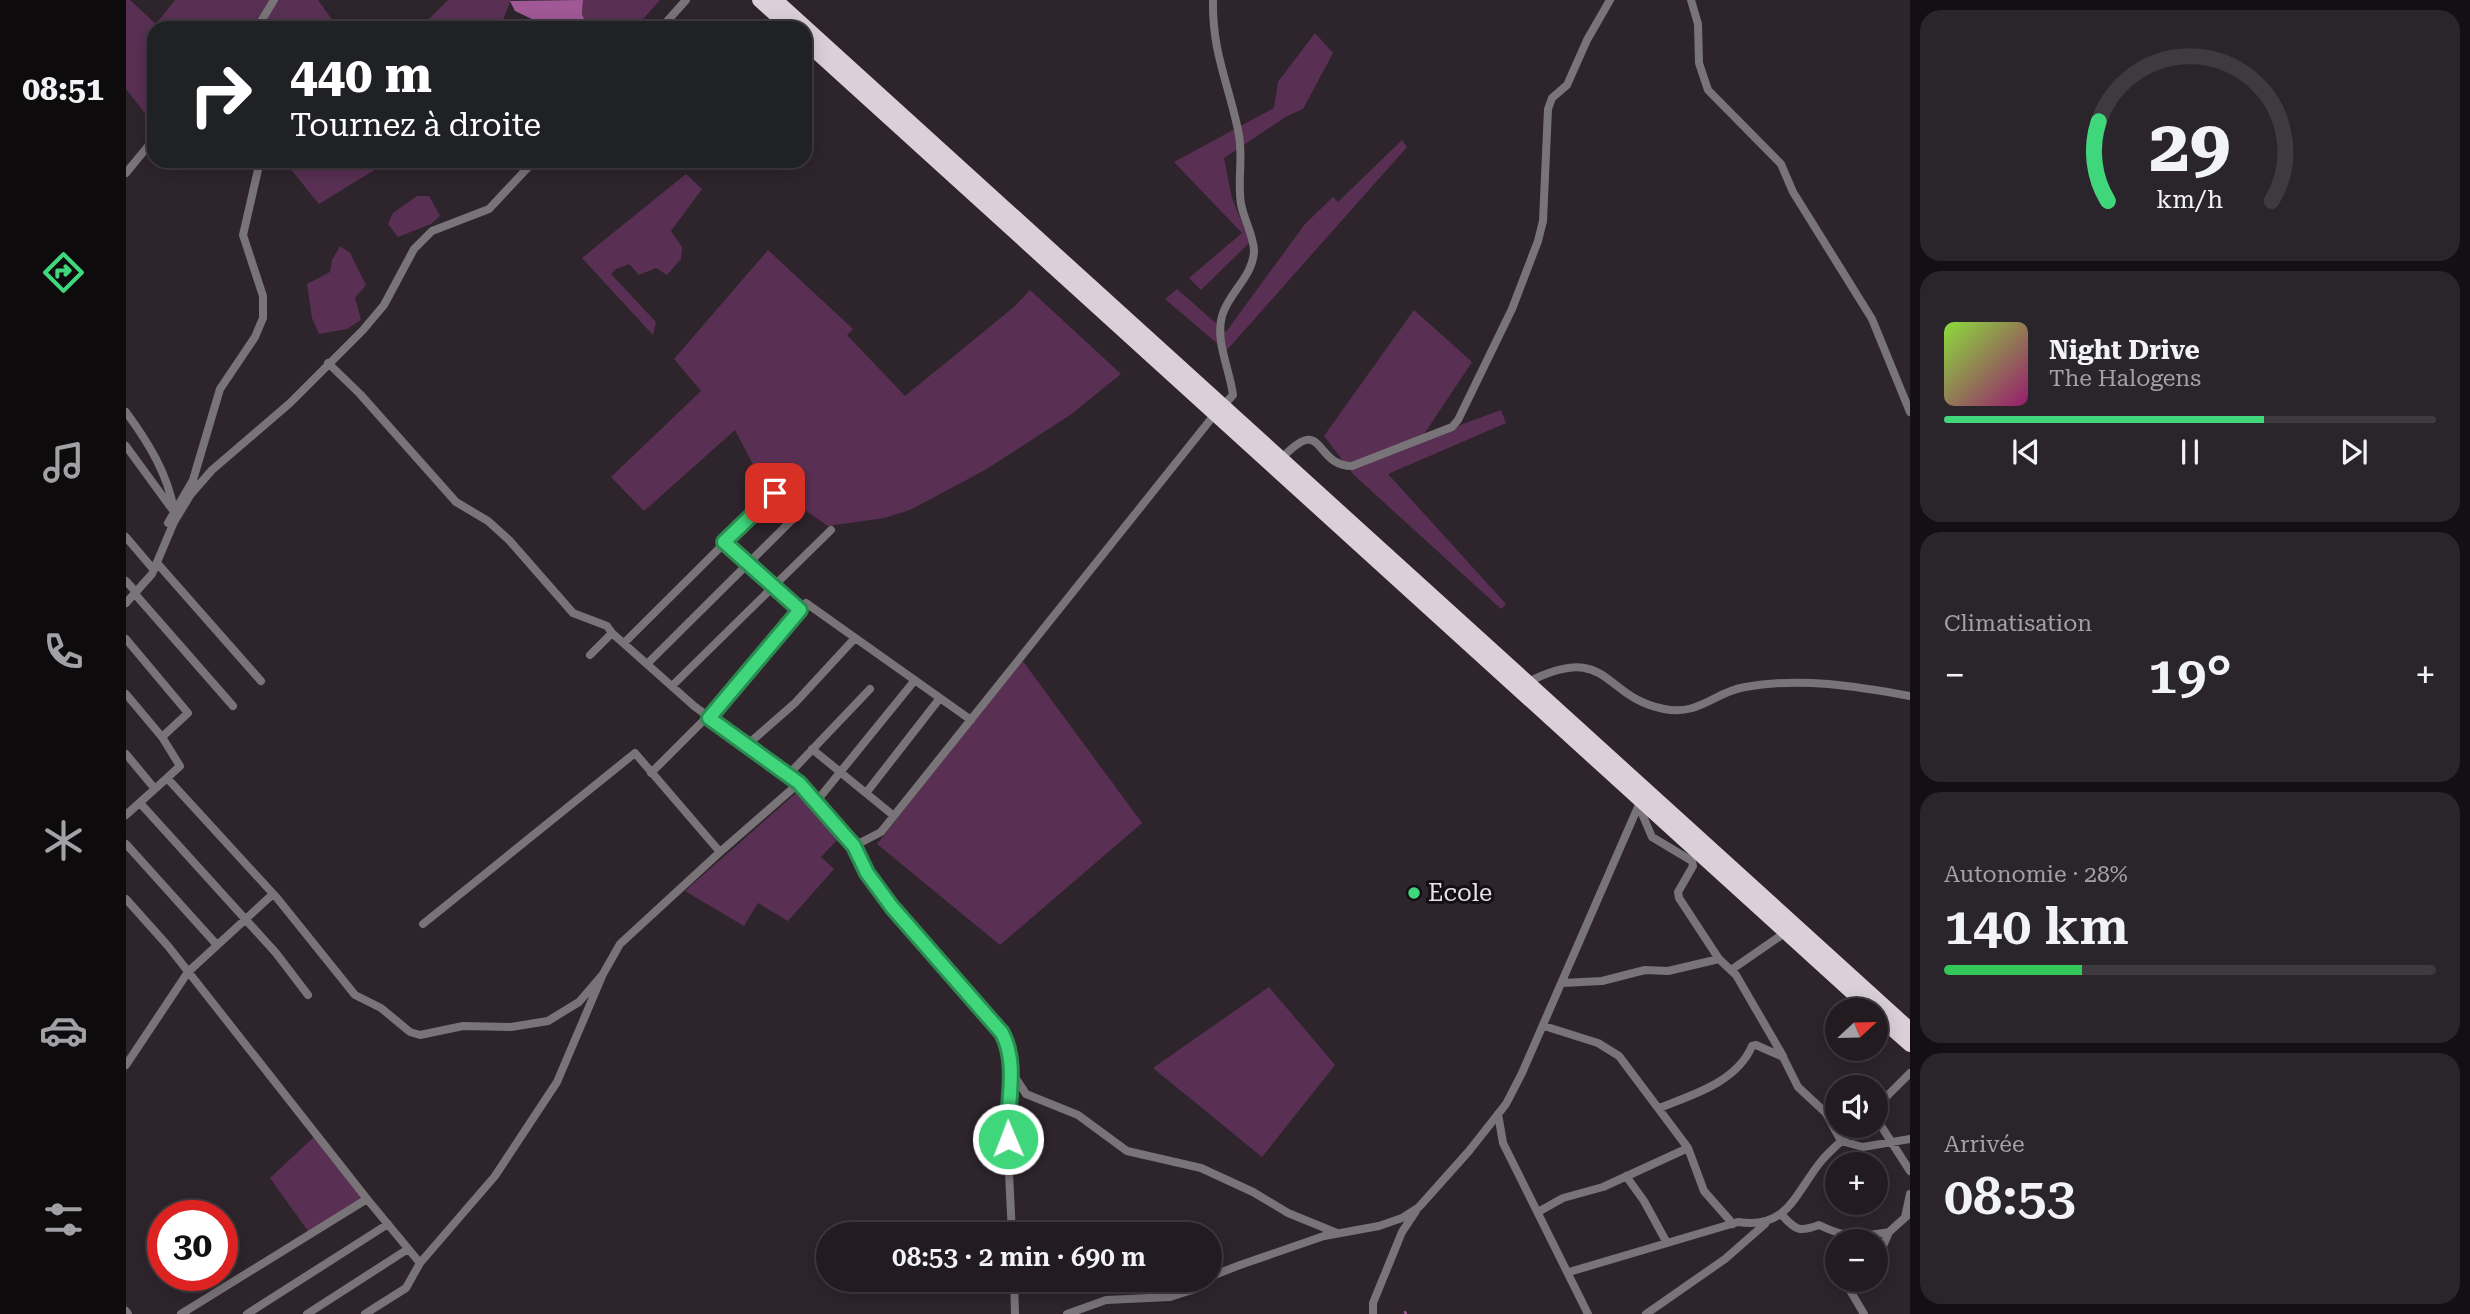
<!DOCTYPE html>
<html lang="fr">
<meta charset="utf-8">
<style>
:root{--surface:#221c21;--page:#2a252a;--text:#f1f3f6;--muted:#a2a1a5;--line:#3f3a3f;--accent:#40d77c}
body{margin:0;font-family:"Roboto Serif",serif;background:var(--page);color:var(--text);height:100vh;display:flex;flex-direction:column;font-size:26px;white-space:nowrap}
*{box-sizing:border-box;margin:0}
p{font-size:23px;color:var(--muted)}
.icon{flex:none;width:38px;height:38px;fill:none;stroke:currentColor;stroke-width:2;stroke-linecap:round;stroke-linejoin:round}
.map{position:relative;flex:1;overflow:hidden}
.details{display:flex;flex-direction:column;gap:10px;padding:10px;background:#130f12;width:560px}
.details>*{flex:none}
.hud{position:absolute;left:21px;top:21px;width:665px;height:147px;border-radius:21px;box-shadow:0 4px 18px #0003,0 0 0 2px var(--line);background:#202124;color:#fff;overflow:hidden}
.needle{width:46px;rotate:68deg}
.buttons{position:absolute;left:1699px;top:998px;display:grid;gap:14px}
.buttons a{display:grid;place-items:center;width:63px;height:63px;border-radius:50%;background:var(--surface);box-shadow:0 4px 18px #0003,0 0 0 2px var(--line);font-size:35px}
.speed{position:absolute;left:21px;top:1200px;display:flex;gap:14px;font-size:35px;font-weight:700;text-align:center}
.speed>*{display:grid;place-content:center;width:91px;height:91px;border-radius:50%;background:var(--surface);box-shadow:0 4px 18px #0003,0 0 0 2px var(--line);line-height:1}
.speed .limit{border:10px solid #d22;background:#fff;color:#111}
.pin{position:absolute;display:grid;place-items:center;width:60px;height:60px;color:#fff;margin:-30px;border-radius:14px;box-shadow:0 4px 10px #0006}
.me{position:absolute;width:77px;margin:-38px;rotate:359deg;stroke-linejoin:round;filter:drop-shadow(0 0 5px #0008)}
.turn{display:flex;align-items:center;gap:24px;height:147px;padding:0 28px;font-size:32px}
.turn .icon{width:91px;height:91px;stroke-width:2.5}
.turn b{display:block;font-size:49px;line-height:60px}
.big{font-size:52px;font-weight:600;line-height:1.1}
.details .widget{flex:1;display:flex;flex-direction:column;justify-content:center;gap:10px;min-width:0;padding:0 24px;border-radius:21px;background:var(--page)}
.details .dial{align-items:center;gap:0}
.dial svg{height:182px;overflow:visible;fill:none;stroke:var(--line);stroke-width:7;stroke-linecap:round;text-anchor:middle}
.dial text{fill:var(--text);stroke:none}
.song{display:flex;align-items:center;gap:21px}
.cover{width:84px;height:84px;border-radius:10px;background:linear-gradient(135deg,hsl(90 70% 55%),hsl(320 70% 35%))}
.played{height:7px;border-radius:4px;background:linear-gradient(90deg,var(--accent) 65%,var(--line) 65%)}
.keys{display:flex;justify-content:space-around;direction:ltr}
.heat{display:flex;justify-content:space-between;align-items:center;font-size:38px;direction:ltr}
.charge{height:10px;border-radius:5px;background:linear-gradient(90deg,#34c759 28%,var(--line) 0)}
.trip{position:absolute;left:690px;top:1222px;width:406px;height:70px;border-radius:35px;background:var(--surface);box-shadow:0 4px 18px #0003,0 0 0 2px var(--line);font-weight:600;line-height:70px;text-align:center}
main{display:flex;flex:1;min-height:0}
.dock{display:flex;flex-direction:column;width:126px;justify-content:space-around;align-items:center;background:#0e0b0d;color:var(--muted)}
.dock .icon{width:49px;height:49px}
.dock .current{color:var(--accent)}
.dock b{font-size:32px;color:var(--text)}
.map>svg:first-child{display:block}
.green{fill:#593053}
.water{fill:#a05996}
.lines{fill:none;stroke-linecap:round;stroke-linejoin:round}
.stream{stroke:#a05996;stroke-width:2.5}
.minor{stroke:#797478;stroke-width:8}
.trunk{stroke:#dbd0d9;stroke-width:14}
.route-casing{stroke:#2a8c51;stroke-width:18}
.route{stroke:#40d77c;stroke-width:12}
.poi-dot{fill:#40d77c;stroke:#130f13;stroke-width:2.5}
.labels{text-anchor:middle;stroke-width:6;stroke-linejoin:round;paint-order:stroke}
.poi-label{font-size:24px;fill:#e9e3e8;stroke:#130f13;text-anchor:start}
</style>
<main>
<nav class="dock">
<b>08:51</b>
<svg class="icon current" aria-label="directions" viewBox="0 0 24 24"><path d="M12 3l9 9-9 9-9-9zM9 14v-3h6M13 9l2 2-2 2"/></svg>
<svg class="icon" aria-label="music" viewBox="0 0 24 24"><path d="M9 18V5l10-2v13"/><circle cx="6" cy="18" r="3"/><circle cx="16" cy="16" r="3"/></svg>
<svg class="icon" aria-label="phone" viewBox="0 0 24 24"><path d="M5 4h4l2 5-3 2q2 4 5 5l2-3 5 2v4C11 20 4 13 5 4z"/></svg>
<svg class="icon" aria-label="climate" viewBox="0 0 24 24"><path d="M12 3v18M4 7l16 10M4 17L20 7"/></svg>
<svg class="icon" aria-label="car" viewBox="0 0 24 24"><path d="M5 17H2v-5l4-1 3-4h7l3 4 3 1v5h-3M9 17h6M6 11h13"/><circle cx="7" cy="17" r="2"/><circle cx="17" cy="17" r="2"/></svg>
<svg class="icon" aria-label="filters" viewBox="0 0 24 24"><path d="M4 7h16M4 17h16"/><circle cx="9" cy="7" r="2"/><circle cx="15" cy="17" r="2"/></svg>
</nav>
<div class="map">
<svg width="1784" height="1314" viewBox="0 0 1784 1314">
<rect width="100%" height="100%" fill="#2e252c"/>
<path class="green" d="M0 0H4L30 24 49 0H192L212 28H28V125L0 89Z
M322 0H385L374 28H294Z
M457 0H534L509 28H462L456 14Z
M1189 33 1207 53 1177 109 1161 116 1098 158 1106 198 1124 242 1075 290 1063 278 1116 233 1048 162 1148 108 1152 82Z
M1276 140 1281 147 1100 351 1039 299 1051 289 1100 332 1179 224 1207 197 1212 202Z
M158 161H263L193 204Z
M560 174 576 189 545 231 556 247 555 259 541 275 530 268 513 275 503 264 490 269 485 274 530 322 527 335 456 258Z
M291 196H303L314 216 305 224 272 237 262 224 267 213Z
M214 246 224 253 240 285 229 298 235 320 221 329 193 334 186 318 181 284 204 272 206 260Z
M642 250 727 329 721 335 779 396 888 307 904 290 995 374 944 415 859 470 784 510 758 518 702 526 635 480 609 430 518 511 485 477 575 391 548 359Z
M1288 310 1346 362 1294 440 1375 410 1380 423 1262 474 1380 604 1375 609 1228 475 1198 436Z
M896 660 1016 823 874 945 751 844Z
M670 793 713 838 695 857 708 869 662 921 632 903 618 926 559 891Z
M1143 987 1209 1065 1136 1157 1027 1068Z
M188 1137 236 1198 182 1231 144 1178Z"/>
<path class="water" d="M457 0 456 14 462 28H416L410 21 389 11 384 1Z"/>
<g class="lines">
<path class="stream" d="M1279 1312 1280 1314"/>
<path class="minor" d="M1087 0C1086 52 1102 82 1112 130 1118 154 1111 180 1115 204 1118 220 1127 234 1128 250 1128 276 1102 293 1096 316 1089 341 1104 370 1107 395L1097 406
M1565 0 1572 24 1573 63 1582 90 1655 164 1667 192 1746 319 1784 412
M131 28 148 0
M535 28 560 0
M0 173 28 139
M202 363 234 394 330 502 362 521 383 540 447 613 481 626 486 633
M0 412C22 442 42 474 48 511
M0 446 46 509
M1155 459C1199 412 1187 466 1226 466L1326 427 1332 420 1386 309 1412 241 1417 221 1422 109 1426 98 1441 85 1461 40 1484 0
M42 523 67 480 94 389 129 337 137 318V296L117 235 134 161
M0 537 28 570
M598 543 674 610
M31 563 135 681
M0 581 10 592
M9 594 107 706
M0 603 26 574 48 522 65 494 86 470 164 403 237 330 258 305 288 249 306 231 363 209 408 161
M0 639 62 713 36 737
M498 643 649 493
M464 655 486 633 568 706 673 783 728 846 741 873 766 907 876 1033 886 1058 880 1112 886 1234
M521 664 675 511
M1402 682C1484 641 1475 697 1538 709 1574 716 1588 692 1619 687 1675 677 1729 686 1784 696
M546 686 705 530
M0 694 36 737 54 766 41 778
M621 745 669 703 729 638
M686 749 768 816
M0 754 29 789
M525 773 615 683 680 603 845 720
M662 775 744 689
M740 793 814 698
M690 802 789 680
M14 803 150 953 182 995
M1514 809 1526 837 1566 861 1567 866 1552 892 1553 898 1593 959 1610 975 1657 1056
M0 815 41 778 151 898 229 995 255 1008 284 1032 294 1035 337 1026 385 1027 422 1021 453 1002 477 974
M0 844 91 945
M728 846 755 832 1089 414
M0 899 42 946 241 1199
M297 924 509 753 594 852 673 783
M1605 970 1660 932
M1436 983 1476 981 1519 970 1542 971 1593 959
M1418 1026 1472 1043 1493 1056 1562 1148 1578 1191 1607 1224
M0 1065 62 972 147 894
M885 1071 900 1094 952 1115 1001 1151 1075 1168 1127 1192 1162 1213 1211 1233
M1750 1107 1784 1073
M1533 1108C1566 1095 1611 1082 1626 1046L1630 1045 1657 1057 1672 1087 1700 1113 1715 1141 1737 1147 1784 1139
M1372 1114 1377 1143 1462 1314
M1750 1118 1784 1171
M1500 1176 1518 1201 1541 1243
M1412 1212 1437 1198 1477 1187 1562 1148
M1656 1215C1670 1231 1674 1232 1693 1225 1722 1239 1733 1237 1763 1232
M1779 1217 1784 1194
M1750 1263 1763 1232 1784 1213
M1443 1272 1612 1222C1663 1230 1669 1192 1697 1159 1708 1147 1721 1136 1733 1125
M888 1279 889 1314
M1736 1279 1725 1292 1738 1314
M0 1311 2 1314
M55 1314 241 1199 294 1263
M121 1314 262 1224
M181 1314 282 1249
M239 1314 280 1288 294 1263 369 1176 431 1082 477 974 494 944 594 852
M941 1314 980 1300 1044 1297 1069 1289 1091 1274 1114 1265 1198 1236 1253 1226 1276 1218 1293 1207 1343 1151 1380 1104 1396 1073 1515 800
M1247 1314V1303L1276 1232 1290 1211
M1520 1314 1599 1259 1639 1224"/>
<path class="trunk" d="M633 0 664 28
M650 0 1784 1029
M679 42 1745 1010
M1750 1015 1784 1045"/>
</g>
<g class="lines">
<g class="route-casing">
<path id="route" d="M649 493 598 542 674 610 583 718 673 783 728 846 741 873 766 907 876 1033C893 1065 880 1104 882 1139"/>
</g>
<use href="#route" class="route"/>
</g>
<circle class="poi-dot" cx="1288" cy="893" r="7"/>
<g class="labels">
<g class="poi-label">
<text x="1302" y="901">Ecole</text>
</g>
</g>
</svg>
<div class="buttons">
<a><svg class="needle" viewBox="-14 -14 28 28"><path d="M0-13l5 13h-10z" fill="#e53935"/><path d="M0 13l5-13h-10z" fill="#a2a1a5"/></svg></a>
<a><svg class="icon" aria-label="sound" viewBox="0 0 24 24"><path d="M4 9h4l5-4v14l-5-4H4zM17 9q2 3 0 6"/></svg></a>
<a>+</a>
<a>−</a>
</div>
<div class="speed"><div class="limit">30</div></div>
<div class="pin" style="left:649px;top:493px;background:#d93025"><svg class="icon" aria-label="arrive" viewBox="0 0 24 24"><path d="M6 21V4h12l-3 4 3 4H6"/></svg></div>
<svg class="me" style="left:882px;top:1139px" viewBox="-20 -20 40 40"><circle r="17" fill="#40d77c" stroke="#fff" stroke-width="3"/><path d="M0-11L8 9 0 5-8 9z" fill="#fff"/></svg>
<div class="trip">08:53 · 2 min · 690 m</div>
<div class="hud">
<div class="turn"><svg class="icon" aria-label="right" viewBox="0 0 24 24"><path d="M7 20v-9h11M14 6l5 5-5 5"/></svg><div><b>440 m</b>Tournez à droite</div></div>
</div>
</div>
<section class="details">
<div class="widget dial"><svg viewBox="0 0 100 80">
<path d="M14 69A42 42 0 1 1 86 69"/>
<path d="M14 69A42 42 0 0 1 10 34" stroke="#40d77c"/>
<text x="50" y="56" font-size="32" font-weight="700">29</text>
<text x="50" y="72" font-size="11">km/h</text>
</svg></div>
<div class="widget">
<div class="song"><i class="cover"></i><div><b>Night Drive</b><p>The Halogens</p></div></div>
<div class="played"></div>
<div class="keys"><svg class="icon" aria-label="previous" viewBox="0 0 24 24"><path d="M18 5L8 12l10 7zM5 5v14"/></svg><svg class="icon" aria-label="pause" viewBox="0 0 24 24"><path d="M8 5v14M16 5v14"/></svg><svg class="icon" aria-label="next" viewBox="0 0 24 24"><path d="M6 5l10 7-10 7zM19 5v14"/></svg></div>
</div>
<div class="widget"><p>Climatisation</p>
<div class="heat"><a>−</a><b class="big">19°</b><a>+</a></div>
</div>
<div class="widget"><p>Autonomie · 28%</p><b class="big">140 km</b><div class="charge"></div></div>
<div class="widget"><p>Arrivée</p><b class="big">08:53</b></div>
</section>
</main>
